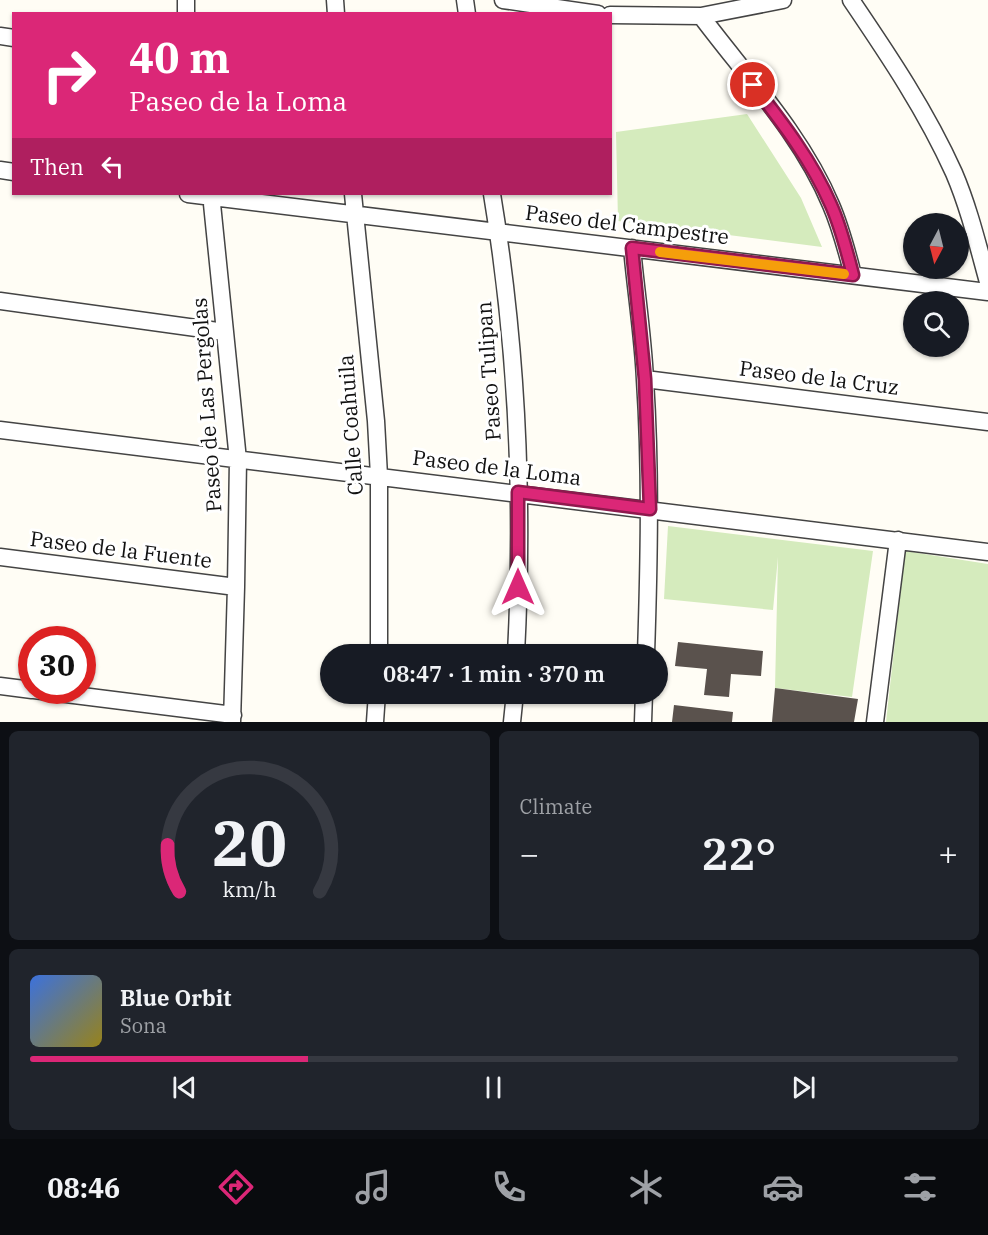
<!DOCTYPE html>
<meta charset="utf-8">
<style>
:root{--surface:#171b24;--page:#20242c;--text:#f1f3f6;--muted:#9ea1a6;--line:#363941;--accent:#db2777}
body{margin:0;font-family:"IBM Plex Serif",serif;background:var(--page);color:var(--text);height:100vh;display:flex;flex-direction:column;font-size:22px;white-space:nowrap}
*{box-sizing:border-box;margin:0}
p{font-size:20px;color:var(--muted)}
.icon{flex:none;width:33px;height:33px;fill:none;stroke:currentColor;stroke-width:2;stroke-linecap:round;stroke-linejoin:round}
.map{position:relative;height:722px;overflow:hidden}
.details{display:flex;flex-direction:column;gap:9px;padding:9px;background:#0d0f14;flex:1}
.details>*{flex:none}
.hud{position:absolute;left:12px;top:12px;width:600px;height:183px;border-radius:0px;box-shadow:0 2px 4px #0004;background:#db2777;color:#fff;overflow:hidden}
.needle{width:39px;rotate:187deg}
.tools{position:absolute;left:903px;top:213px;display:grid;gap:12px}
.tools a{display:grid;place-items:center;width:66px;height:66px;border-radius:50%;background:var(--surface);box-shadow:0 2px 4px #0004;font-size:30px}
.speed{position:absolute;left:18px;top:626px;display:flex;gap:12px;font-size:30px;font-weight:700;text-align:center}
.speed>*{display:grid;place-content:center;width:78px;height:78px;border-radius:50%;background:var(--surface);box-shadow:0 2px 4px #0004;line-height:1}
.speed .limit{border:9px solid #d22;background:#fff;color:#111}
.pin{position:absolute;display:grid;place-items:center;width:51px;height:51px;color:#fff;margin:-26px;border:3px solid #fff;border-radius:50%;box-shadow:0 2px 6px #0007}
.me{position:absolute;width:66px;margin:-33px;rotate:0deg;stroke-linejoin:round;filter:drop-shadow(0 0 4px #0008)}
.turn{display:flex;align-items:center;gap:21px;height:126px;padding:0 18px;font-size:27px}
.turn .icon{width:78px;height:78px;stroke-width:2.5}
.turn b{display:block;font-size:42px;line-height:51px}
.then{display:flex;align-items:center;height:57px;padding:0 18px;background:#0003;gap:12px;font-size:22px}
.big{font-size:45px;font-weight:600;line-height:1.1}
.details .card{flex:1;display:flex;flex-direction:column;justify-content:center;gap:9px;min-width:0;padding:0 21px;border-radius:9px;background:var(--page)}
.details .dial{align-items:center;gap:0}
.dial svg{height:156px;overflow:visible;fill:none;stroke:var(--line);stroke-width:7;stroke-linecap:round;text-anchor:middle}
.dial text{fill:var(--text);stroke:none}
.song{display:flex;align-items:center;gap:18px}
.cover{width:72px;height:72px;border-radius:9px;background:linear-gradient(135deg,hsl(220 70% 55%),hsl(50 70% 35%))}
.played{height:6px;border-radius:3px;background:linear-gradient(90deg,var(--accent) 30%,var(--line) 30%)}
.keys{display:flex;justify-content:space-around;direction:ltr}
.heat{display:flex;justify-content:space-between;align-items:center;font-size:33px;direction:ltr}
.details .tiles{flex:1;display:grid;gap:9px;grid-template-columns:1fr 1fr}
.card:last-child{grid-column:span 2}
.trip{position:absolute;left:320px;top:644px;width:348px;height:60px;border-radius:30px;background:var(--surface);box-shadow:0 2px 4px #0004;font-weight:600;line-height:60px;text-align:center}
.tab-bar{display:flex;height:96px;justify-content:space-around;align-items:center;background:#090b0e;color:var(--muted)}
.tab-bar .icon{width:42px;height:42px}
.tab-bar .selected{color:var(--accent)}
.tab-bar b{font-size:27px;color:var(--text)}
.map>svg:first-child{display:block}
.green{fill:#d5ebbd}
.building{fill:#5a524d}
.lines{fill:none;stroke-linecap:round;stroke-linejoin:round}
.minor-casing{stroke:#444;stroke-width:19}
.minor{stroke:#fff;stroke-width:16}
.route-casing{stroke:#8e194d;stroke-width:15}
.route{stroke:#db2777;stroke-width:10}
.slow{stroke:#f59e0b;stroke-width:10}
.labels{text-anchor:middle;stroke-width:6;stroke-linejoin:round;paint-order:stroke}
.street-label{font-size:21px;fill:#111;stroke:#fff}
</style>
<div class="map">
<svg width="988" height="722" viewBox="0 0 988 722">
<rect width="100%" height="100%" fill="#fffdf5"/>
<path class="green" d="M747 114 801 198 822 247 618 221 616 132Z
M668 526 873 551 852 697 775 688 778 557 773 610 664 599Z
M905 551 988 564V722H886Z"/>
<path class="building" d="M678 642 763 651 761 676 731 674 729 697 704 695 707 669 675 666Z
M775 688 858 699 854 722H772Z
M674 705 733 712 732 722H672Z"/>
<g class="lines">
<g class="minor-casing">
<path id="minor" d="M186 0V14
M335 0 336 14
M465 0 467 14
M503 0 598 14
M851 0C889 56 926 111 954 173 969 208 978 246 988 282
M610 15 701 16 783 0
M701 16C746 76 802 135 831 205 841 228 847 252 853 275
M0 36 14 38
M0 170 14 172
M188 194 988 292
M211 194 238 460 236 587 232 722
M353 194 376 421 379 476V654
M492 194C517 345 524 500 516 654
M632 248C636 292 643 336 645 380 651 471 649 563 646 654
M0 301 225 332
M645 379 988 422
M0 430 988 552
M0 557 236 587
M0 686 32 690
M34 690 233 715
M375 722 377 693
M512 722 515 693
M643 722 644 693
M875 722 898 540"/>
</g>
<use href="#minor" class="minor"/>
</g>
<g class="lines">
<g class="route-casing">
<path id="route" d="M518 587V492L650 509 645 379 632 248 853 275C847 252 841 227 831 205 812 161 782 122 753 85"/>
</g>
<use href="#route" class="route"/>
<path class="slow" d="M660 252 844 274"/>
</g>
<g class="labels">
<g class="street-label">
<text transform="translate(627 225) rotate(7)" y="7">Paseo del Campestre</text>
<text transform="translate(489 371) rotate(-94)" y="7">Paseo Tulipan</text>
<text transform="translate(819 378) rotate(7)" y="7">Paseo de la Cruz</text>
<text transform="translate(207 405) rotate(-94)" y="7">Paseo de Las Pergolas</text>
<text transform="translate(351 425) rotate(-94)" y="7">Calle Coahuila</text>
<text transform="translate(497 468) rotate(7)" y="7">Paseo de la Loma</text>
<text transform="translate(121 550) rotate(7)" y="7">Paseo de la Fuente</text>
</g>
</g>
</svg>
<div class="tools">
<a><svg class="needle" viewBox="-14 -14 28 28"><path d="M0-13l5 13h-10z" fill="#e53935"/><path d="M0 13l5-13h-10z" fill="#9ea1a6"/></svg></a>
<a><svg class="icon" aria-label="search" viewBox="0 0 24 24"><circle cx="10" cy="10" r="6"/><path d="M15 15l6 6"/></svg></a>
</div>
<div class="speed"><div class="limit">30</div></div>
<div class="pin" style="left:753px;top:85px;background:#d93025"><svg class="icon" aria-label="arrive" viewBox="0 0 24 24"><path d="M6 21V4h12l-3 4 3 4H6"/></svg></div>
<svg class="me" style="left:518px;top:587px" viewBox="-20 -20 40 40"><path d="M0-17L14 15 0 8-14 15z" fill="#db2777" stroke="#fff" stroke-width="4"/></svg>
<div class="trip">08:47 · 1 min · 370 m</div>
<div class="hud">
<div class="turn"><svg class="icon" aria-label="right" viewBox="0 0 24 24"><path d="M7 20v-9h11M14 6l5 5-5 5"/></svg><div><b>40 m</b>Paseo de la Loma</div></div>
<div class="then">Then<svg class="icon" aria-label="left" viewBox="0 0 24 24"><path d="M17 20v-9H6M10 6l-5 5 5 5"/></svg></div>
</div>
</div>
<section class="details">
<div class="tiles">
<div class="card dial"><svg viewBox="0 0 100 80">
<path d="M14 69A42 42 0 1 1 86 69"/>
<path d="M14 69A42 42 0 0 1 8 45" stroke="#db2777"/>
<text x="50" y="56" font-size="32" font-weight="700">20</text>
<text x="50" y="72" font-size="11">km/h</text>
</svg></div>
<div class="card"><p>Climate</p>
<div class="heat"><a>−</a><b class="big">22°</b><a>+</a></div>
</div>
<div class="card">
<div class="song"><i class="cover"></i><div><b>Blue Orbit</b><p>Sona</p></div></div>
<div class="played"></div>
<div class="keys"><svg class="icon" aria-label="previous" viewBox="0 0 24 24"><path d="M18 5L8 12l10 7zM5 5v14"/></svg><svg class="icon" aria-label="pause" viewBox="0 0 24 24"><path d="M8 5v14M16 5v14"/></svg><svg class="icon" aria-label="next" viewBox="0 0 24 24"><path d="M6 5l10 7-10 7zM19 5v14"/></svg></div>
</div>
</div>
</section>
<nav class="tab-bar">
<b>08:46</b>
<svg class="icon selected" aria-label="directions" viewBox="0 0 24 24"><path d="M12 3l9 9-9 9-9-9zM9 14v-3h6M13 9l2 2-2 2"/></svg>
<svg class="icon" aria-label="music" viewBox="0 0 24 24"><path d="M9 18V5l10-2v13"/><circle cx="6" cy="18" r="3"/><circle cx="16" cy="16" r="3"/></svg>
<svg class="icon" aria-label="phone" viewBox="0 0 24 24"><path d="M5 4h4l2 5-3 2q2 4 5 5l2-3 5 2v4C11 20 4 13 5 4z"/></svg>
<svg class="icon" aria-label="climate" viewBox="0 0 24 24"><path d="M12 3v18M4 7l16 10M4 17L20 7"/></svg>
<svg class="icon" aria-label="car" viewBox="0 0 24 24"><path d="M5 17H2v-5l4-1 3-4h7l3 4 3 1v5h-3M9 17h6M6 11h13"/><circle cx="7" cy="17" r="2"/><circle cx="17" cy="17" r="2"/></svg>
<svg class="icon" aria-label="filters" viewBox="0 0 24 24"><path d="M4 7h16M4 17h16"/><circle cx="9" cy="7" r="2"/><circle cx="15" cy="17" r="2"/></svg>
</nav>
